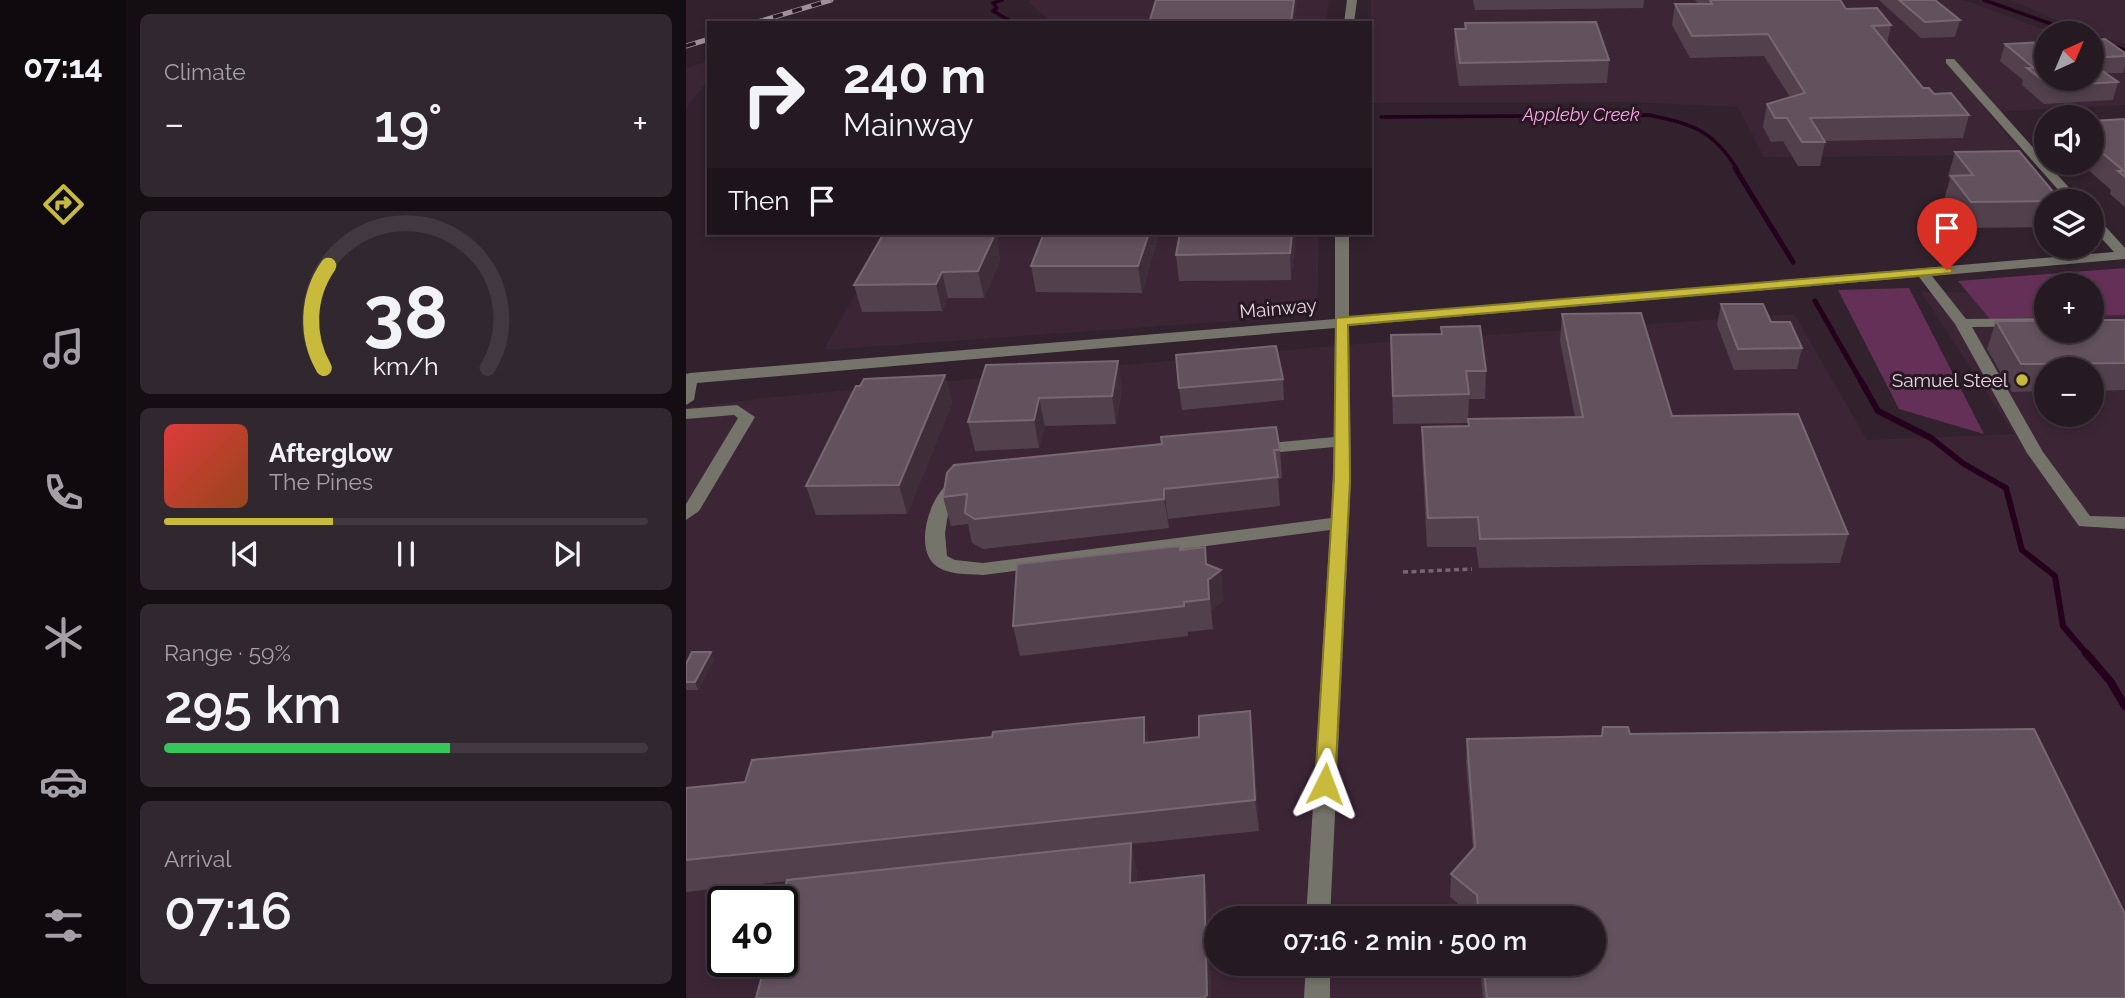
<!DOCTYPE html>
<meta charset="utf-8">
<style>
:root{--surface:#251a22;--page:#31272f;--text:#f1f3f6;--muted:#a3a1a5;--line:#423840;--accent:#c8bb3b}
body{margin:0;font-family:Raleway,sans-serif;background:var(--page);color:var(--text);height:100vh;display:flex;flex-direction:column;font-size:26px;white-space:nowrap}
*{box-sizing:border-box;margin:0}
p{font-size:23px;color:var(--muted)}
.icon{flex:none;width:38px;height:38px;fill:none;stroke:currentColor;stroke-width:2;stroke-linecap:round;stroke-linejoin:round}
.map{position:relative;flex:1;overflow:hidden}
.panel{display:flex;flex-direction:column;gap:14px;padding:14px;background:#140e13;width:560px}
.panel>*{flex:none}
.banner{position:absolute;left:21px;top:21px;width:665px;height:214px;border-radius:0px;box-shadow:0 4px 10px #0003,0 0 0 2px var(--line);background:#251a22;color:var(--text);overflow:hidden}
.needle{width:46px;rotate:44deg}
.controls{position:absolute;left:1348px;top:21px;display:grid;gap:14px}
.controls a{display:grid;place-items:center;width:70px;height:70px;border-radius:50%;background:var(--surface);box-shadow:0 4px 10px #0003,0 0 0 2px var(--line);font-size:35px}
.speed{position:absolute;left:21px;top:886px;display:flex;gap:14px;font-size:35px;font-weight:700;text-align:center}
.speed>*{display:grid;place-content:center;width:91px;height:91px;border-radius:50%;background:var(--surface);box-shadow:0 4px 10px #0003,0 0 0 2px var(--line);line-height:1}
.speed .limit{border:4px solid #111;border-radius:10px;background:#fff;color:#111}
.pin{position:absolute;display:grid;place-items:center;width:60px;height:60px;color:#fff;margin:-72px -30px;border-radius:50% 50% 50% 0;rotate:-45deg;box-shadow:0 0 7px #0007}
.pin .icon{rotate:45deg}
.me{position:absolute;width:77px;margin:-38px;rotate:3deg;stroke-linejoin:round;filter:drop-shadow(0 0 5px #0008)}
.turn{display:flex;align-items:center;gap:24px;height:147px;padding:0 21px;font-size:32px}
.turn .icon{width:91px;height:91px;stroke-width:2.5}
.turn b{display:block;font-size:49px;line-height:60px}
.then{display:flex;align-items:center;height:66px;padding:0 21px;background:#0003;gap:14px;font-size:26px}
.big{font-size:52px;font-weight:600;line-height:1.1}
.panel .card{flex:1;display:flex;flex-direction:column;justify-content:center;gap:10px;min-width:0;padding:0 24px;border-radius:10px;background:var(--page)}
.panel .dial{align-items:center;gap:0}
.dial svg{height:182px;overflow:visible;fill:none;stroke:var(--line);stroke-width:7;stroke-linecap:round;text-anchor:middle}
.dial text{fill:var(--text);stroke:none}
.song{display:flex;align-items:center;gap:21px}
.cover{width:84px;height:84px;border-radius:10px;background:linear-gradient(135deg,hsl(0 70% 55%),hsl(20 70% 35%))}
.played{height:7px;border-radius:4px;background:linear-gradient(90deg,var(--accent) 35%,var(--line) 35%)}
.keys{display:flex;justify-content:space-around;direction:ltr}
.heat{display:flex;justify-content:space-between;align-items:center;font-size:38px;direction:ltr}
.charge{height:10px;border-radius:5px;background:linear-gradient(90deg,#34c759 59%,var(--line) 0)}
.trip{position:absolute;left:518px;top:906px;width:402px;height:70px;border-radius:35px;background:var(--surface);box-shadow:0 4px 10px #0003,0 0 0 2px var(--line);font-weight:600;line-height:70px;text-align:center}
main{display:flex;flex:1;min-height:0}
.tabs{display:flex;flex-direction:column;width:126px;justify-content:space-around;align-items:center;background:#0f0a0e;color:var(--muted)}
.tabs .icon{width:49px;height:49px}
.tabs .selected{color:var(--accent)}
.tabs b{font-size:32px;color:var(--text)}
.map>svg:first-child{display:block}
.built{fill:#3c2636;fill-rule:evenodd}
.green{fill:#653057}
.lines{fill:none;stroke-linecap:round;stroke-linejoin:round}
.stream-far3{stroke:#24001c;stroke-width:3.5}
.stream-far2{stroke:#24001c;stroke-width:5}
.stream-far1{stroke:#24001c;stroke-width:6}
.stream{stroke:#24001c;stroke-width:8}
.path{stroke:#766872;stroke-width:3.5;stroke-dasharray:5 3.5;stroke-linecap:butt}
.minor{fill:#75746b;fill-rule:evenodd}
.rail-casing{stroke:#9e919a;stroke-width:5}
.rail{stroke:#271823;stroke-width:3.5;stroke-dasharray:10;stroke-linecap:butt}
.wall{fill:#52414d}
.shaded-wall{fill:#3e2e3a}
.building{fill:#62525d;stroke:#766771;stroke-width:2}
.route{fill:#c8bb3b;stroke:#827a26;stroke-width:2}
.poi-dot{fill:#c8bb3b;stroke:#271823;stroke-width:2.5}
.labels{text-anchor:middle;stroke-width:6;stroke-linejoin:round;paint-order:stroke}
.far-water-label{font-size:18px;font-style:italic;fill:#fea8e6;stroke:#271823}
.street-label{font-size:19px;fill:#e3d8df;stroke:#271823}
.poi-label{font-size:19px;fill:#e3d8df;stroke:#271823;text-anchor:end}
</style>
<main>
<nav class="tabs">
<b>07:14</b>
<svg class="icon selected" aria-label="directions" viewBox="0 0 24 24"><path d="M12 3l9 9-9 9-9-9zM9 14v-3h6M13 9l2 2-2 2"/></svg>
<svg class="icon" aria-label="music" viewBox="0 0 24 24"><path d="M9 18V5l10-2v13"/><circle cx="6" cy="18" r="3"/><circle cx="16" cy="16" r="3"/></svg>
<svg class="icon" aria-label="phone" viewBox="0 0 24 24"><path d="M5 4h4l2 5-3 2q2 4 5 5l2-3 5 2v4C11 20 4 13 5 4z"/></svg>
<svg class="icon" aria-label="climate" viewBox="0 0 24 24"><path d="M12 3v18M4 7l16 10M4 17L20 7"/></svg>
<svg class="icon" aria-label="car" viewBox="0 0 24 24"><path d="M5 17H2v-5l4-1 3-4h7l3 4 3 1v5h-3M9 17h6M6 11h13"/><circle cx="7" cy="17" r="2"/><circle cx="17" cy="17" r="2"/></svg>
<svg class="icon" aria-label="filters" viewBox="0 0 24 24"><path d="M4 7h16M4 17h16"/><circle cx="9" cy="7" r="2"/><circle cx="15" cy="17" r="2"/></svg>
</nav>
<section class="panel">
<div class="card"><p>Climate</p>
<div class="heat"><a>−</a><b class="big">19°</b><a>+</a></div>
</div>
<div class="card dial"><svg viewBox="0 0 100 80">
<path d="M14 69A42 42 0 1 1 86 69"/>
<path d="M14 69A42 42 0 0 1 16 24" stroke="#c8bb3b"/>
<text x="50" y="56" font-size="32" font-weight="700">38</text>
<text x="50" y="72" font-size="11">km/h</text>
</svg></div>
<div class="card">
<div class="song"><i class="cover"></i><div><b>Afterglow</b><p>The Pines</p></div></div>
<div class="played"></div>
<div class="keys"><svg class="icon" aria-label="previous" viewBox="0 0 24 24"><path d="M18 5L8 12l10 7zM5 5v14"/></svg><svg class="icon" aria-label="pause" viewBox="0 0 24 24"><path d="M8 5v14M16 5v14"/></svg><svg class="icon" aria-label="next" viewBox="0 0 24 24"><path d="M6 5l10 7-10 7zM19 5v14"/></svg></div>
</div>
<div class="card"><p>Range · 59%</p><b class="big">295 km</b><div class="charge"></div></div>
<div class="card"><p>Arrival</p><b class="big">07:16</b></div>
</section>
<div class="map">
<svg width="1439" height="998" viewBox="0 0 1439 998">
<rect width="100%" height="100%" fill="#31222d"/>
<path class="built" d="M345 0H643L640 23H367L343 3Z
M685 0H1278L1368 33H1360V79H1405L1439 59V105L1302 112 1338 155 1078 157 1052 107 943 102 684 103Z
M1324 0H1439V44L1401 33Z
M23 61V80L0 108V68Z
M203 233H633L631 315 138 350Z
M1235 292 1360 293V331H1405V293H1439V998H0V408L88 397 658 345 1108 314 1181 440 1328 434ZM1360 369H1405V415H1360ZM37 901H96V961H37ZM530 919H908V964H530Z"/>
<path class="green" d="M1439 268V315L1405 316V285H1360V317L1304 319 1272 281Z
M1223 288 1298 434 1213 409 1152 290Z"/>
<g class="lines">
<path class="stream-far3" d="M316 0 307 3 311 8 307 11 328 23
M1298 0 1391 33
M1427 46 1439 50
M695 117 963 115C1006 124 1027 130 1051 169"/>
<path class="stream-far2" d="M1049 168 1107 262
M1129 301 1176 383"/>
<path class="stream-far1" d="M1175 381 1192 411 1245 438 1278 464 1320 488 1336 550 1369 576 1377 626 1401 654"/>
<path class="stream" d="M1400 653 1424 681 1439 706"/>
<path class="path" d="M717 572 786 569"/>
<path class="minor" d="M661 0H671L668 23H658Z
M1260 59H1268L1395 201H1382L1260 63Z
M1405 215 1410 216 1439 248V259L1246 276 1280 319 1360 318V326L1286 327 1357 452 1404 516 1439 517V529L1393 526 1341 453 1269 324 1233 277 663 326 665 479 644 919H620L644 530 297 575C282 574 261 575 249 565 226 546 246 484 274 477L283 482 264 502 259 533 261 556 269 560 297 563 645 518 648 447 572 454 564 449 572 444 648 437 649 328 11 383 8 400 0 405V374L4 373 649 319V233H663V317L1428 252 1405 227Z
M51 405 69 417 13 511 0 520V504L52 418 48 415 0 419V409Z
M620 964H644V998H618Z"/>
<g class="rail-casing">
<path id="rail" d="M68 23 145 0
M0 46 23 39"/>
</g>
<use href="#rail" class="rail"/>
</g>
<path class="wall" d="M787 0H958L957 8 789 10Z
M1009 0H1154L1160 9 1205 25 1201 44 1237 88 1283 115 1277 138 1138 141 1139 142 1134 166H1112L1097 141 1085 142 1077 127 1081 104 1104 97 1078 56 1004 58 986 25 989 4H1012Z
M1193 0H1249L1274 20 1269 37 1235 38Z
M779 23 923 60 921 83 773 86 768 51 769 29H779Z
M1405 40 1439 53V67L1437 73H1420L1432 82 1427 100 1358 104 1336 85 1337 80 1314 61 1319 44 1405 79Z
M1439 119V207L1424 194 1425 190 1400 168 1402 164 1400 163H1405V121Z
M1269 152 1360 201V227L1277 228 1258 200 1264 179 1262 176Z
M358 233H473L456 293 350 292 345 266Z
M494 233H610L605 280 493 281 490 255Z
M311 243 314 260 298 298H262L256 311 176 312 168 285Z
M1035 304 1085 322 1116 348 1111 369 1048 370 1031 325Z
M876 314 986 416 1162 534 1154 563 793 568 790 547H741L736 455V427L782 426V423L707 424 705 335 755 334V327L800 371 799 399H783L782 419 889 417 874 341Z
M1439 320V390L1405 391V369H1360V391L1326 392 1301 349 1310 321Z
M300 365 436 388 430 424 359 426 353 448 289 451 282 422Z
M259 375 266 403 221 514 130 515 120 486 174 386Z
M597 379 598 400 496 410 493 388Z
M594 450 596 478 592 479 594 506 482 519 483 528 297 549 286 543 282 524 265 526 257 497Z
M494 550 521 565 538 600 525 610 527 629 502 632V636L334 656 327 626Z
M25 652 28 660 12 690H0V664Z
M564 711 567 741 573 831 445 844 451 874V882L518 875 522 905 525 998H70L75 980 65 961H96L101 881 0 892V788L513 737Z
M944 734 1439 998H797L794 964H908V919H790L764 897 765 874 787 850 780 762 781 739Z"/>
<path class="shaded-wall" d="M608 0H611L609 23H605Z
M299 233H315L311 243 314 260 298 298 292 271Z
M463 233H473L456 293 452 266Z
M606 233H610L605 280 604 253Z
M256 272 262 298 256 311 250 284Z
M432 361 436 388 430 424 426 396Z
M259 375 266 403 221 514 213 485Z
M353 398 359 426 353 448 348 420Z
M478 489 482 519 483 528 478 499Z
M519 547 522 580 535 570 538 600 525 610 527 629Z
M25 652 28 660 12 690 9 682Z
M564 711 567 741 573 831 569 800Z
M458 717 464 747 458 743Z
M445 843 451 874 450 913 444 883Z
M518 875 522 905 525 998H518Z"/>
<path class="building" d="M470 0H608L605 23H463Z
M1024 0H1154L1160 9 1191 8 1205 25 1186 26 1237 88H1243L1248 94 1265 93 1283 115 1124 118 1139 142H1116L1101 118H1089L1081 104 1119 93 1082 34 1006 36 989 4H1026Z
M1213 0H1249L1274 20 1239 22Z
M910 22 923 60 774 63 769 29H780L779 23Z
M1419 39 1439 53V56L1405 58V40Z
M1360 42V79H1405V63L1432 82 1364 86 1341 68H1348L1319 44Z
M1439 119V177L1432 171H1438L1408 146 1413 145 1405 139V121Z
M1333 151 1375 201 1285 202 1265 176 1287 175 1269 152Z
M198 233H299L298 234H309L292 271 256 272 250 284 168 285Z
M358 233H463L452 266H345Z
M494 233H606L604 253 490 255Z
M1035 304H1077L1085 322H1104L1116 348 1052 349Z
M955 313 986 416 1112 414 1162 534 794 539 792 517 742 518 736 427 783 426 782 419 897 417 876 314Z
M1405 320H1439V363L1335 364 1310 321H1360V331H1405Z
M794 326 800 371H780L783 394 707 396 705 335 756 334 755 327Z
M590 346 597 379 493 388 490 355Z
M432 361 426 396 353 398 348 420 282 422 300 365Z
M259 375 213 485 120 486 170 386H174L178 379Z
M590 427 594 450H588L592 477 478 489V499L289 519 279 513 281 494 257 497 261 473 268 465 476 444 475 437Z
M494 546V550L519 547 520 564 535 570 522 580 523 599 498 602V606L327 626 331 564Z
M6 652H25L9 682H0V664Z
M564 711 569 800 0 860V788L59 782 66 760 306 737 307 732 458 717V743L513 737V716Z
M917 727H942L944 734 1348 729 1439 914V998H801L797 964H908V919H793L791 895 765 874 789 847 781 739 916 736Z
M445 843 444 883 518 875 521 995 518 998H70L80 961H96V901L101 880Z"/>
<path class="route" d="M1261 267 1267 270 1265 273 662 325 664 479 649 784 647 790 639 792 632 790 629 784 648 479 650 318Z"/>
<circle class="poi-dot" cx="1336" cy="380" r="7"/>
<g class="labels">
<g class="far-water-label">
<text x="895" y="121">Appleby Creek</text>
</g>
<g class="street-label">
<text transform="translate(592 308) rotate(-5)" y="7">Mainway</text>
</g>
<g class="poi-label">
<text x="1322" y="387">Samuel Steel</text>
</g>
</g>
</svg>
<div class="controls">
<a><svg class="needle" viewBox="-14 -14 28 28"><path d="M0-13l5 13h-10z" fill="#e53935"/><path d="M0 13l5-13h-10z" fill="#a3a1a5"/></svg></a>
<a><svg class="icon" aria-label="sound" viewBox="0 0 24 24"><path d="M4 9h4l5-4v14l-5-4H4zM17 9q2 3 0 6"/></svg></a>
<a><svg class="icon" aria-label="layers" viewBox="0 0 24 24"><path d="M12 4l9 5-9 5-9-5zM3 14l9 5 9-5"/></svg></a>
<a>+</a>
<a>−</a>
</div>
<div class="speed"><div class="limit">40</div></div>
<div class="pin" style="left:1261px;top:270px;background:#d93025"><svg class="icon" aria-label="arrive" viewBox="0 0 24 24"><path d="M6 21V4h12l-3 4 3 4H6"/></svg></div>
<svg class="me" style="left:639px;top:784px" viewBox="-20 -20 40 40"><path d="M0-17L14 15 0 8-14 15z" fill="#c8bb3b" stroke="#fff" stroke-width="4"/></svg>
<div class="trip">07:16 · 2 min · 500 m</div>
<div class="banner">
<div class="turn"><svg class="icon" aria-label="right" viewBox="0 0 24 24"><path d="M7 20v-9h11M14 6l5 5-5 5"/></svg><div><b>240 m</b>Mainway</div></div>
<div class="then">Then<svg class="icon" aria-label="arrive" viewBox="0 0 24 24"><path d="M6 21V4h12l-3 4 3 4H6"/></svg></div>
</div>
</div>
</main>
